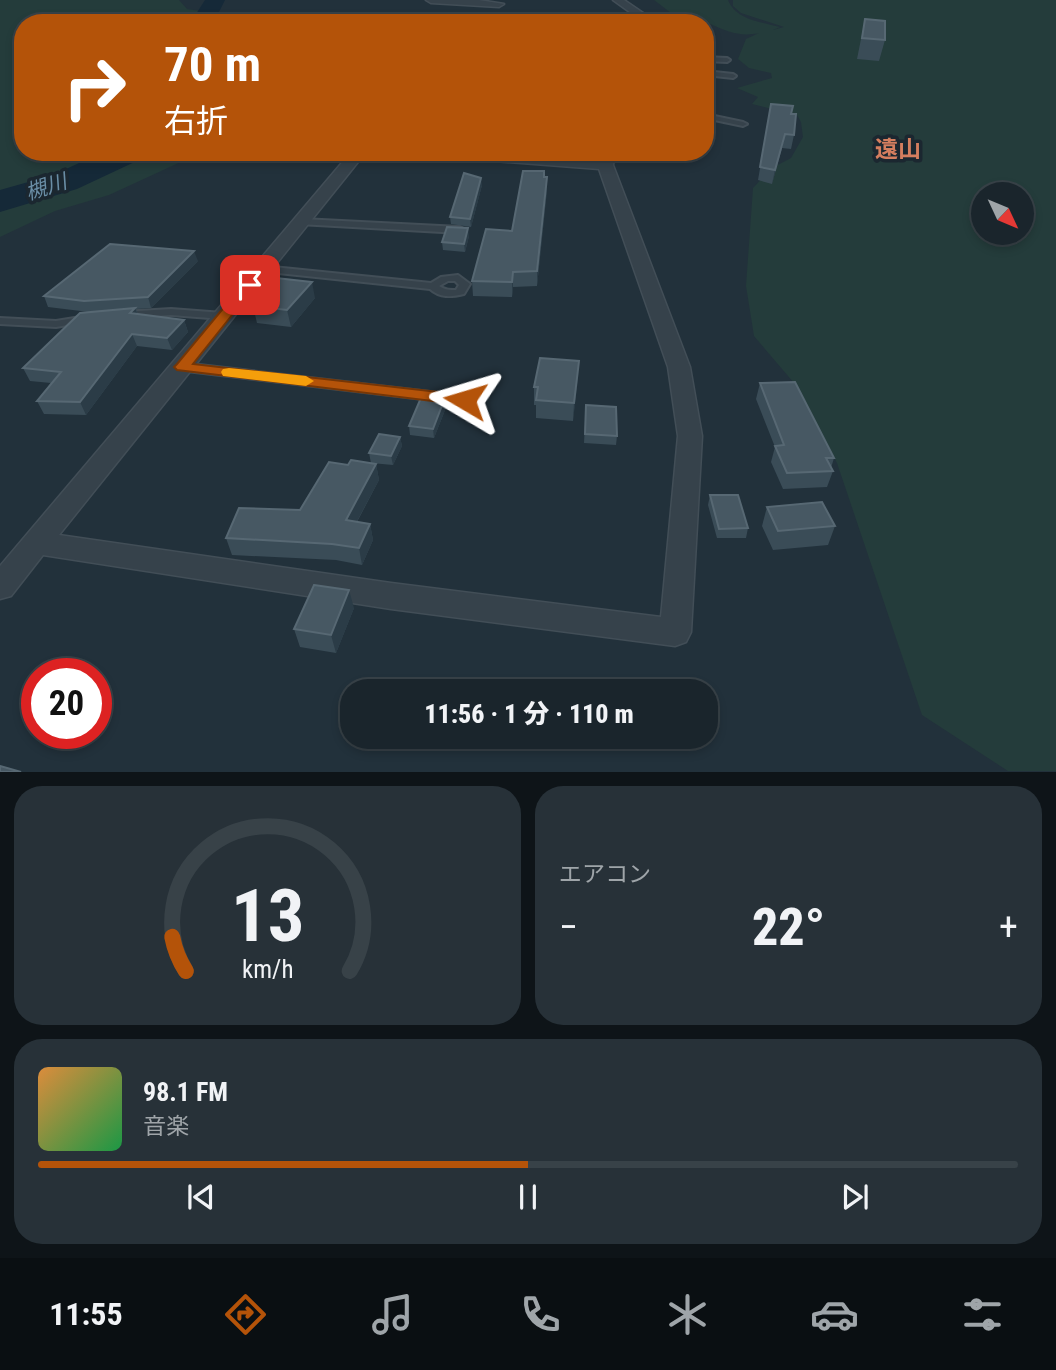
<!DOCTYPE html>
<html lang="ja">
<meta charset="utf-8">
<style>
:root{--surface:#1a252c;--page:#273138;--text:#f1f3f6;--muted:#9fa5a9;--line:#384248;--accent:#b45309}
body{margin:0;font-family:"Roboto Condensed","Noto Sans JP",sans-serif;background:var(--page);color:var(--text);height:100vh;display:flex;flex-direction:column;font-size:26px;white-space:nowrap}
*{box-sizing:border-box;margin:0}
p{font-size:23px;color:var(--muted)}
.icon{flex:none;width:38px;height:38px;fill:none;stroke:currentColor;stroke-width:2;stroke-linecap:round;stroke-linejoin:round}
.map{position:relative;height:772px;overflow:hidden}
.drawer{display:flex;flex-direction:column;gap:14px;padding:14px;background:#0e1418;flex:1}
.drawer>*{flex:none}
.banner{position:absolute;left:14px;top:14px;width:700px;height:147px;border-radius:28px;box-shadow:0 4px 10px #0003,0 0 0 2px var(--line);background:#b45309;color:#fff;overflow:hidden}
.needle{width:46px;rotate:134deg}
.tools{position:absolute;left:971px;top:182px;display:grid;gap:14px}
.tools a{display:grid;place-items:center;width:63px;height:63px;border-radius:50%;background:var(--surface);box-shadow:0 4px 10px #0003,0 0 0 2px var(--line);font-size:35px}
.speed{position:absolute;left:21px;top:658px;display:flex;gap:14px;font-size:35px;font-weight:700;text-align:center}
.speed>*{display:grid;place-content:center;width:91px;height:91px;border-radius:50%;background:var(--surface);box-shadow:0 4px 10px #0003,0 0 0 2px var(--line);line-height:1}
.speed .limit{border:10px solid #d22;background:#fff;color:#111}
.pin{position:absolute;display:grid;place-items:center;width:60px;height:60px;color:#fff;margin:-30px;border-radius:14px;box-shadow:0 4px 10px #0006}
.me{position:absolute;width:77px;margin:-38px;rotate:277deg;stroke-linejoin:round;filter:drop-shadow(0 0 5px #0008)}
.turn{display:flex;align-items:center;gap:24px;height:147px;padding:0 35px;font-size:32px}
.turn .icon{width:91px;height:91px;stroke-width:2.5}
.turn b{display:block;font-size:49px;line-height:60px}
.big{font-size:52px;font-weight:800;line-height:1.1}
.drawer .card{flex:1;display:flex;flex-direction:column;justify-content:center;gap:10px;min-width:0;padding:0 24px;border-radius:28px;background:var(--page)}
.drawer .dial{align-items:center;gap:0}
.dial svg{height:182px;overflow:visible;fill:none;stroke:var(--line);stroke-width:7;stroke-linecap:round;text-anchor:middle}
.dial text{fill:var(--text);stroke:none}
.song{display:flex;align-items:center;gap:21px}
.cover{width:84px;height:84px;border-radius:10px;background:linear-gradient(135deg,hsl(30 70% 55%),hsl(140 70% 35%))}
.played{height:7px;border-radius:4px;background:linear-gradient(90deg,var(--accent) 50%,var(--line) 50%)}
.keys{display:flex;justify-content:space-around;direction:ltr}
.heat{display:flex;justify-content:space-between;align-items:center;font-size:38px;direction:ltr}
.drawer .tiles{flex:1;display:grid;gap:14px;grid-template-columns:1fr 1fr}
.card:last-child{grid-column:span 2}
.trip{position:absolute;left:340px;top:679px;width:378px;height:70px;border-radius:28px;background:var(--surface);box-shadow:0 4px 10px #0003,0 0 0 2px var(--line);font-weight:800;line-height:70px;text-align:center}
.menu{display:flex;height:112px;justify-content:space-around;align-items:center;background:#0a0f12;color:var(--muted)}
.menu .icon{width:49px;height:49px}
.menu .current{color:var(--accent)}
.menu b{font-size:32px;color:var(--text)}
.map>svg:first-child{display:block}
.green{fill:#243c3b;fill-rule:evenodd}
.lines{fill:none;stroke-linecap:round;stroke-linejoin:round}
.river{fill:#152938;fill-rule:evenodd}
.service-casing{stroke:#424e57;stroke-width:4}
.minor-casing{stroke:#424e57;stroke-width:3}
.service{fill:#36424b;fill-rule:evenodd}
.minor{fill:#36424b;fill-rule:evenodd}
.wall{fill:#3a4c57}
.shaded-wall{fill:#2b3c47}
.building{fill:#475863;stroke:#576873;stroke-width:2}
.route{fill:#b45309;stroke:#753606;stroke-width:2}
.slow{fill:#f59e0b}
.labels{text-anchor:middle;stroke-width:7;stroke-linejoin:round;paint-order:stroke}
.far-water-label{font-size:21px;font-style:italic;fill:#6a8ea6;stroke:#1b2730}
.far-quarter-label{font-size:23px;font-weight:bold;fill:#d47e5f;stroke:#1b2730}
</style>
<div class="map">
<svg width="1056" height="772" viewBox="0 0 1056 772">
<rect width="100%" height="100%" fill="#22313b"/>
<path class="green" d="M0 0H179L187 9 241 17 307 15 358 23H23V152H196L185 160 109 195 55 211 0 237Z
M654 0H728C736 20 761 22 780 27L773 30 784 27 741 13 733 6V0H1056V771H1008L922 715 837 463 800 390 754 336 746 286 753 188 772 168 791 158 803 137 801 122 797 115 752 104 758 97 737 88 772 78 771 73 749 68 738 59 746 39 759 33C725 41 705 13 675 16ZM984 194H1022V233H984Z"/>
<g class="lines">
<path class="river" d="M205 0H225L218 14 217 23H195L196 14Z
M103 152H146L141 159 77 189 0 212V190L53 175Z"/>
<g class="service-casing">
<path id="service" d="M705 36 709 37 710 38 705 40Z
M705 57 727 58 730 60 727 62 705 61Z
M705 71 733 74 736 76 733 78 705 75Z
M705 114 743 122 747 124 743 126 705 118Z
M302 219 460 227 465 230 460 233 299 224V220Z
M263 266 431 283 441 277 458 275 470 284 464 294C451 297 440 298 430 289L259 271V267ZM448 281H455L459 285 456 290C449 290 445 290 439 286Z
M171 309 223 313 228 316 223 319 171 315 122 318 117 315 122 312Z
M87 316 91 317 92 319 91 321 56 327 0 324V318L56 321Z
M182 363 465 396 471 400 465 404 178 370 176 367 178 364Z"/>
</g>
<g class="minor-casing">
<path id="minor" d="M426 0H479L504 4 499 7 431 3Z
M613 0H624L646 15V23H636L638 18Z
M351 152H366L59 535 391 583 661 617 678 436 668 367 599 169 430 156 423 152H493L599 160 601 152H615L613 165 690 367 702 436 691 632 686 642 675 646 391 609 43 555 11 596 0 599V566Z"/>
</g>
<use href="#service" class="service"/>
<use href="#minor" class="minor"/>
</g>
<path class="wall" d="M865 19 885 40 879 61 857 59Z
M771 104 791 114 794 135 791 149 782 148 772 184 758 180Z
M544 177 547 190 537 286 513 287 512 297 473 296 472 281 512 231Z
M482 185 471 227 451 224 450 217Z
M469 236 465 252 443 250 442 242Z
M198 261 151 308 136 309 138 314 184 320 188 332 172 350 137 346 86 415 44 414 37 401 51 383 30 381 23 368 89 312 48 307 44 296Z
M315 298 291 327 257 323 253 306Z
M579 361 573 421 536 418V405H534V387Z
M760 383 834 458 831 468 833 471 827 487 783 489 771 462 775 447 756 399Z
M446 395 447 405 434 438 410 435 409 426Z
M586 405 617 436 616 445 584 443Z
M400 437 402 446 393 465 371 463 369 453Z
M376 464 379 480 357 522 370 524 373 540 362 565 336 560 232 555 226 538 300 510 348 465Z
M710 495 748 528 746 538H717L708 505Z
M767 507 835 526 828 545 773 550 762 526Z
M354 608 336 653 300 647 294 629Z"/>
<path class="shaded-wall" d="M785 134 782 148 772 184 775 170Z
M547 177V190L537 286V271Z
M481 178 482 185 471 227 470 219Z
M468 228 469 236 465 252 464 244Z
M194 251 198 261 151 308 148 297Z
M513 272V287L512 297V282Z
M312 282 315 298 291 327 287 310Z
M135 308 140 320 130 313Z
M184 320 188 332 172 350 167 338Z
M132 334 137 346 86 415 80 402Z
M579 361 578 379 573 421 574 403Z
M446 395 447 405 434 438 433 429Z
M400 437 402 446 393 465 391 456Z
M376 464 379 480 349 536 346 520Z
M370 524 373 540 362 565 359 548Z
M349 590 354 608 336 653 331 635Z"/>
<path class="building" d="M865 19 885 21V40L862 38Z
M771 104 793 106 791 114H796L794 135 785 134 775 170 760 167Z
M523 171H544V177H547L537 271 513 272 512 282 472 281 486 229 512 231Z
M464 173 481 178 470 219 450 217Z
M447 227 468 228 464 244 442 242Z
M110 244 194 251 148 297 84 301 44 296Z
M276 278 312 282 287 310 253 306Z
M135 308 130 313 184 320 167 338 132 334 80 402 37 401 61 372 23 368 80 313Z
M540 358 579 361 574 403 536 400 538 387H534Z
M795 382 834 458H826L833 471 787 473 775 446 784 445 760 383Z
M423 393 446 395 433 429 409 426Z
M586 405 616 407 617 436 585 434Z
M379 434 400 437 391 456 369 453Z
M351 460 376 464 346 520 370 524 359 548 332 544 226 538 239 508 300 510 329 462 348 465Z
M710 495H738L748 528 719 529Z
M822 502 835 526 778 531 767 507Z
M314 585 349 590 331 635 294 629Z
M0 766 21 772H0Z"/>
<path class="route" d="M250 281 256 285 193 364 465 395 473 400 465 405 177 370 174 367 177 364 245 282Z"/>
<path class="slow" d="M229 368 306 376 314 381 306 386 223 376 221 372 223 369Z"/>
<g class="labels">
<g class="far-water-label">
<text transform="translate(46 187) rotate(-18)" y="7">槻川</text>
</g>
<g class="far-quarter-label">
<text x="898" y="157">遠山</text>
</g>
</g>
</svg>
<div class="tools">
<a><svg class="needle" viewBox="-14 -14 28 28"><path d="M0-13l5 13h-10z" fill="#e53935"/><path d="M0 13l5-13h-10z" fill="#9fa5a9"/></svg></a>
</div>
<div class="speed"><div class="limit">20</div></div>
<div class="pin" style="left:250px;top:285px;background:#d93025"><svg class="icon" aria-label="arrive" viewBox="0 0 24 24"><path d="M6 21V4h12l-3 4 3 4H6"/></svg></div>
<svg class="me" style="left:465px;top:400px" viewBox="-20 -20 40 40"><path d="M0-17L14 15 0 8-14 15z" fill="#b45309" stroke="#fff" stroke-width="4"/></svg>
<div class="trip">11:56 · 1 分 · 110 m</div>
<div class="banner">
<div class="turn"><svg class="icon" aria-label="right" viewBox="0 0 24 24"><path d="M7 20v-9h11M14 6l5 5-5 5"/></svg><div><b>70 m</b>右折</div></div>
</div>
</div>
<section class="drawer">
<div class="tiles">
<div class="card dial"><svg viewBox="0 0 100 80">
<path d="M14 69A42 42 0 1 1 86 69"/>
<path d="M14 69A42 42 0 0 1 8 54" stroke="#b45309"/>
<text x="50" y="56" font-size="32" font-weight="700">13</text>
<text x="50" y="72" font-size="11">km/h</text>
</svg></div>
<div class="card"><p>エアコン</p>
<div class="heat"><a>−</a><b class="big">22°</b><a>+</a></div>
</div>
<div class="card">
<div class="song"><i class="cover"></i><div><b>98.1 FM</b><p>音楽</p></div></div>
<div class="played"></div>
<div class="keys"><svg class="icon" aria-label="previous" viewBox="0 0 24 24"><path d="M18 5L8 12l10 7zM5 5v14"/></svg><svg class="icon" aria-label="pause" viewBox="0 0 24 24"><path d="M8 5v14M16 5v14"/></svg><svg class="icon" aria-label="next" viewBox="0 0 24 24"><path d="M6 5l10 7-10 7zM19 5v14"/></svg></div>
</div>
</div>
</section>
<nav class="menu">
<b>11:55</b>
<svg class="icon current" aria-label="directions" viewBox="0 0 24 24"><path d="M12 3l9 9-9 9-9-9zM9 14v-3h6M13 9l2 2-2 2"/></svg>
<svg class="icon" aria-label="music" viewBox="0 0 24 24"><path d="M9 18V5l10-2v13"/><circle cx="6" cy="18" r="3"/><circle cx="16" cy="16" r="3"/></svg>
<svg class="icon" aria-label="phone" viewBox="0 0 24 24"><path d="M5 4h4l2 5-3 2q2 4 5 5l2-3 5 2v4C11 20 4 13 5 4z"/></svg>
<svg class="icon" aria-label="climate" viewBox="0 0 24 24"><path d="M12 3v18M4 7l16 10M4 17L20 7"/></svg>
<svg class="icon" aria-label="car" viewBox="0 0 24 24"><path d="M5 17H2v-5l4-1 3-4h7l3 4 3 1v5h-3M9 17h6M6 11h13"/><circle cx="7" cy="17" r="2"/><circle cx="17" cy="17" r="2"/></svg>
<svg class="icon" aria-label="filters" viewBox="0 0 24 24"><path d="M4 7h16M4 17h16"/><circle cx="9" cy="7" r="2"/><circle cx="15" cy="17" r="2"/></svg>
</nav>
